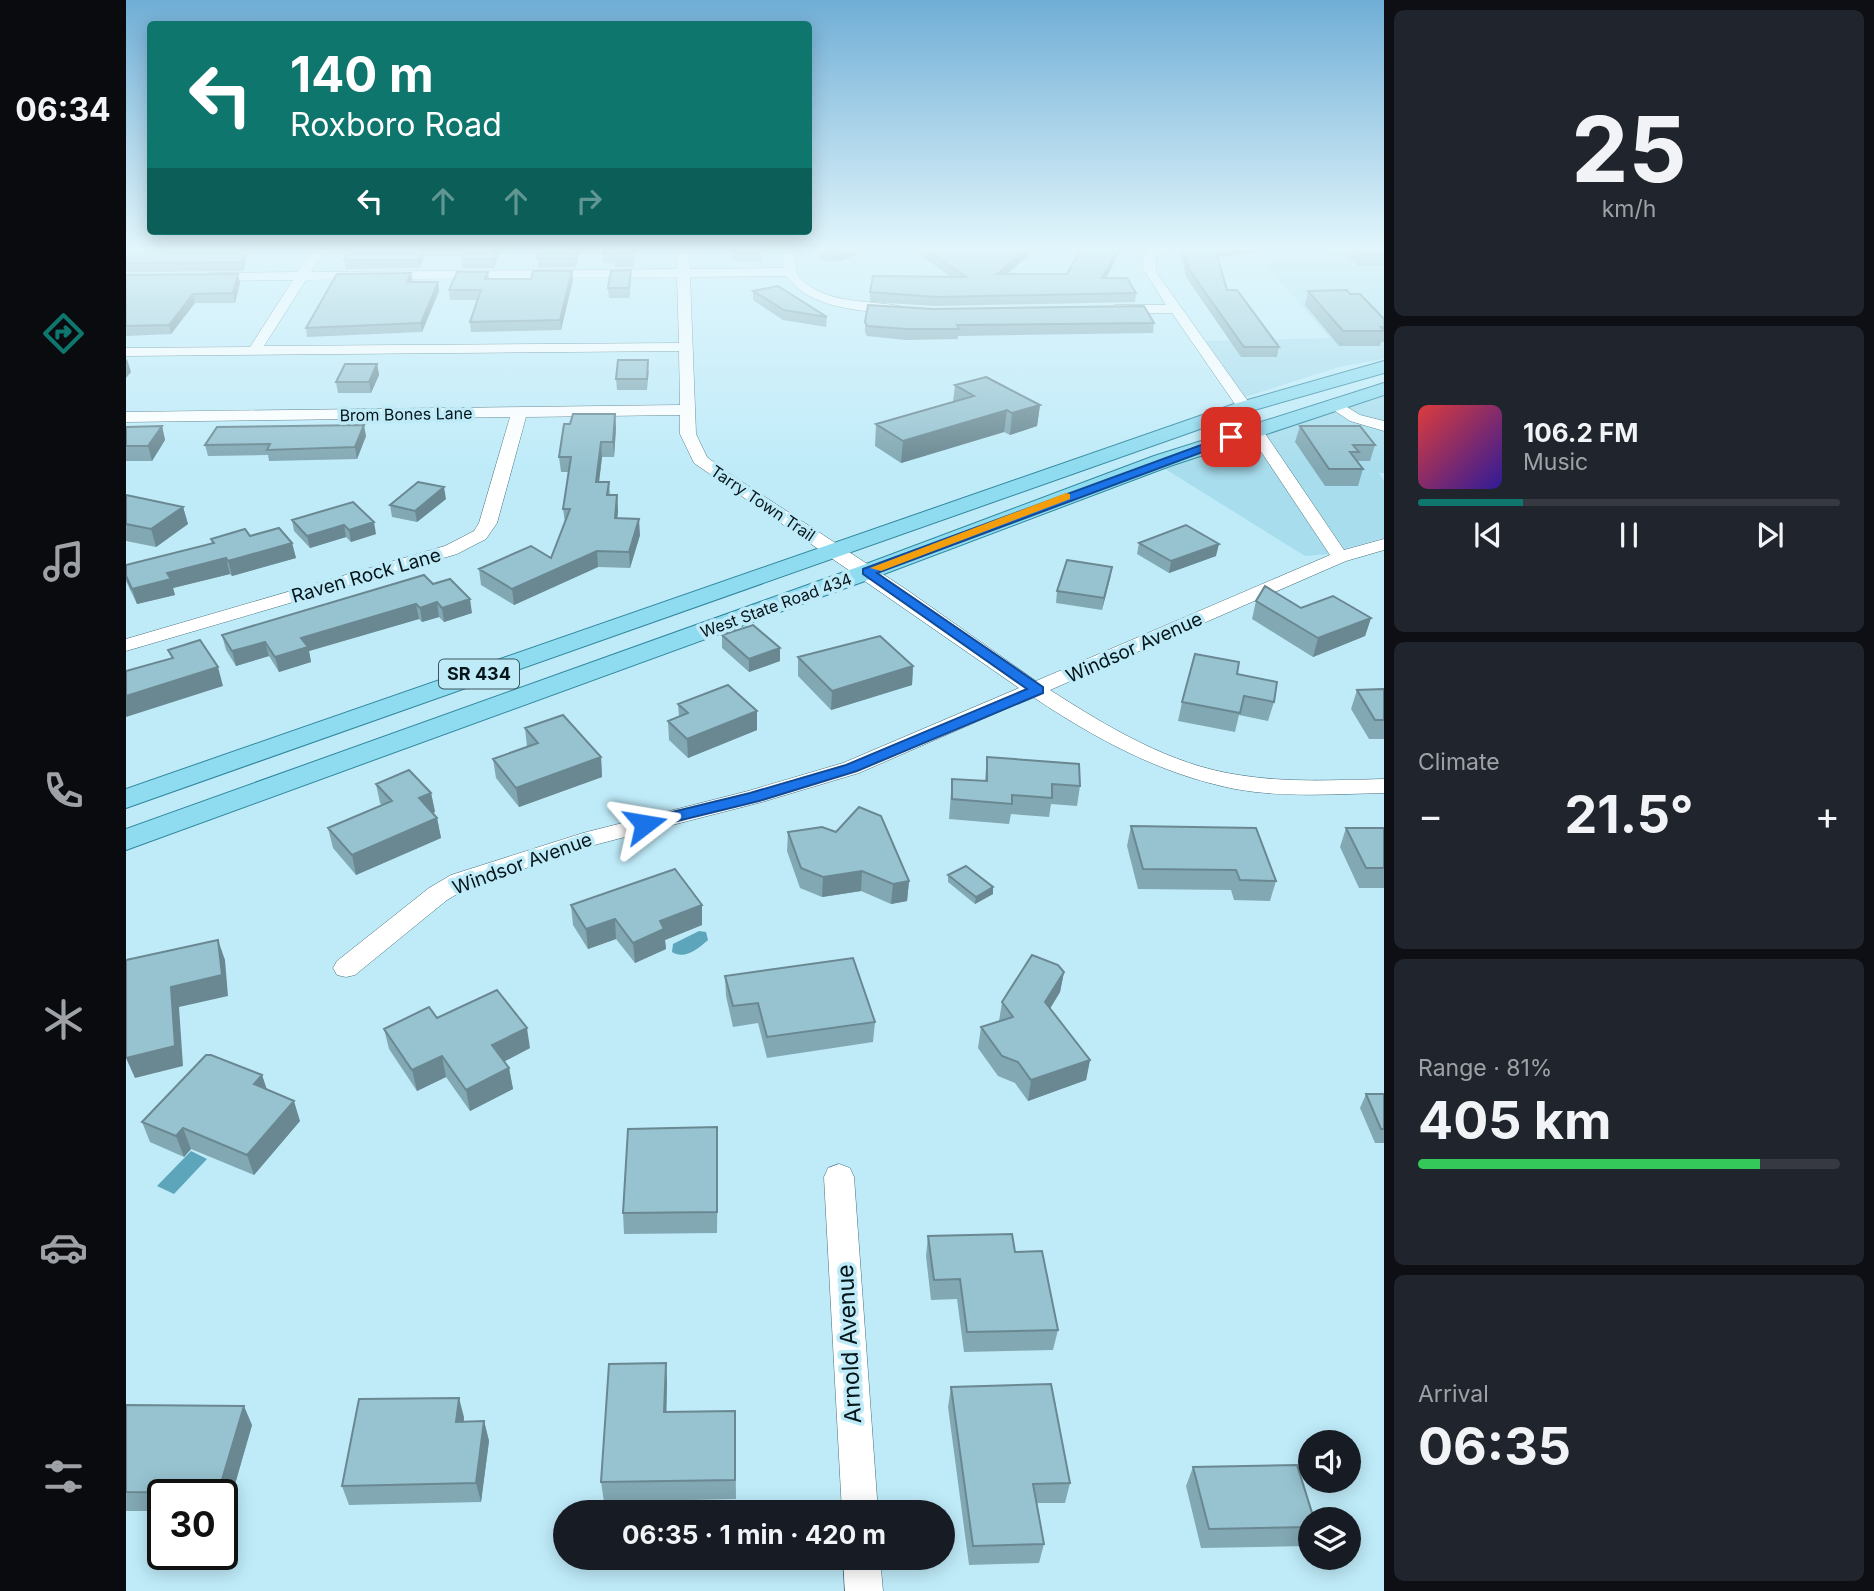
<!DOCTYPE html>
<meta charset="utf-8">
<style>
:root{--surface:#171b24;--page:#20242c;--text:#f1f3f6;--muted:#9ea1a6;--line:#363941;--accent:#0f766e}
body{margin:0;font-family:Inter,sans-serif;background:var(--page);color:var(--text);height:100vh;display:flex;flex-direction:column;font-size:26px;white-space:nowrap}
*{box-sizing:border-box;margin:0}
p{font-size:23px;color:var(--muted)}
.icon{flex:none;width:38px;height:38px;fill:none;stroke:currentColor;stroke-width:2;stroke-linecap:round;stroke-linejoin:round}
.map{position:relative;flex:1;overflow:hidden}
.panel{display:flex;flex-direction:column;gap:10px;padding:10px;background:#0d0f14;width:490px}
.panel>*{flex:none}
.banner{position:absolute;left:21px;top:21px;width:665px;height:214px;border-radius:7px;box-shadow:0 4px 18px #0003;background:#0f766e;color:#fff;overflow:hidden}
.fabs{position:absolute;left:1172px;top:1430px;display:grid;gap:14px}
.fabs a{display:grid;place-items:center;width:63px;height:63px;border-radius:50%;background:var(--surface);box-shadow:0 4px 18px #0003;font-size:35px}
.speed{position:absolute;left:21px;top:1479px;display:flex;gap:14px;font-size:35px;font-weight:700;text-align:center}
.speed>*{display:grid;place-content:center;width:91px;height:91px;border-radius:50%;background:var(--surface);box-shadow:0 4px 18px #0003;line-height:1}
.speed .limit{border:4px solid #111;border-radius:10px;background:#fff;color:#111}
.pin{position:absolute;display:grid;place-items:center;width:60px;height:60px;color:#fff;margin:-30px;border-radius:14px;box-shadow:0 4px 10px #0006}
.me{position:absolute;width:77px;margin:-38px;rotate:76deg;stroke-linejoin:round;filter:drop-shadow(0 0 5px #0008)}
.turn{display:flex;align-items:center;gap:24px;height:147px;padding:0 28px;font-size:32px}
.turn .icon{width:91px;height:91px;stroke-width:2.5}
.turn b{display:block;font-size:49px;line-height:60px}
.lanes{display:flex;align-items:center;height:66px;padding:0 28px;background:#0003;justify-content:center;gap:35px;direction:ltr}
.lanes .off{opacity:.35}
.big{font-size:52px;font-weight:700;line-height:1.1}
.panel .card{flex:1;display:flex;flex-direction:column;justify-content:center;gap:10px;min-width:0;padding:0 24px;border-radius:10px;background:var(--page)}
.panel .dial{align-items:center;gap:0}
.dial b{font-size:91px;line-height:1}
.song{display:flex;align-items:center;gap:21px}
.cover{width:84px;height:84px;border-radius:10px;background:linear-gradient(135deg,hsl(0 70% 55%),hsl(250 70% 35%))}
.played{height:7px;border-radius:4px;background:linear-gradient(90deg,var(--accent) 25%,var(--line) 25%)}
.keys{display:flex;justify-content:space-around;direction:ltr}
.heat{display:flex;justify-content:space-between;align-items:center;font-size:38px;direction:ltr}
.charge{height:10px;border-radius:5px;background:linear-gradient(90deg,#34c759 81%,var(--line) 0)}
.trip{position:absolute;left:427px;top:1500px;width:402px;height:70px;border-radius:35px;background:var(--surface);box-shadow:0 4px 18px #0003;font-weight:700;line-height:70px;text-align:center}
main{display:flex;flex:1;min-height:0}
.dock{display:flex;flex-direction:column;width:126px;justify-content:space-around;align-items:center;background:#090b0e;color:var(--muted)}
.dock .icon{width:49px;height:49px}
.dock .current{color:var(--accent)}
.dock b{font-size:32px;color:var(--text)}
.map>svg:first-child{display:block}
.built{fill:#a8dded}
.water{fill:#5ca5ba}
.lines{fill:none;stroke-linecap:round;stroke-linejoin:round}
.minor-casing{stroke:#46707c;stroke-width:1}
.major-casing{stroke:#2f869d;stroke-width:2}
.minor{fill:#fff;fill-rule:evenodd}
.major{fill:#8fdbef;fill-rule:evenodd}
.wall{fill:#82a8b3}
.shaded-wall{fill:#6a8892}
.building{fill:#97c3d0;stroke:#6a8892;stroke-width:2}
.route{fill:#1a73e8;stroke:#114b97;stroke-width:2}
.slow{fill:#f59e0b}
.labels{text-anchor:middle;stroke-width:7;stroke-linejoin:round;paint-order:stroke}
.far-street-label{font-size:16px;fill:#05151a;stroke:#bfebf9}
.shield{fill:#bfebf9;stroke:#3d555d;stroke-width:2}
.shield-label{font-size:18px;font-weight:bold;fill:#05151a}
.street-label{font-size:19px;fill:#05151a;stroke:#bfebf9}
.near-street-label{font-size:23px;fill:#05151a;stroke:#bfebf9}
</style>
<main>
<nav class="dock">
<b>06:34</b>
<svg class="icon current" aria-label="directions" viewBox="0 0 24 24"><path d="M12 3l9 9-9 9-9-9zM9 14v-3h6M13 9l2 2-2 2"/></svg>
<svg class="icon" aria-label="music" viewBox="0 0 24 24"><path d="M9 18V5l10-2v13"/><circle cx="6" cy="18" r="3"/><circle cx="16" cy="16" r="3"/></svg>
<svg class="icon" aria-label="phone" viewBox="0 0 24 24"><path d="M5 4h4l2 5-3 2q2 4 5 5l2-3 5 2v4C11 20 4 13 5 4z"/></svg>
<svg class="icon" aria-label="climate" viewBox="0 0 24 24"><path d="M12 3v18M4 7l16 10M4 17L20 7"/></svg>
<svg class="icon" aria-label="car" viewBox="0 0 24 24"><path d="M5 17H2v-5l4-1 3-4h7l3 4 3 1v5h-3M9 17h6M6 11h13"/><circle cx="7" cy="17" r="2"/><circle cx="17" cy="17" r="2"/></svg>
<svg class="icon" aria-label="filters" viewBox="0 0 24 24"><path d="M4 7h16M4 17h16"/><circle cx="9" cy="7" r="2"/><circle cx="15" cy="17" r="2"/></svg>
</nav>
<div class="map">
<svg width="1258" height="1591" viewBox="0 0 1258 1591">
<rect width="100%" height="100%" fill="#bfebf9"/>
<path class="built" d="M1258 249V359L1213 367 1119 397 1079 341 1204 338 1139 264Z
M1258 395V422L1234 415 1220 406Z
M1208 409 1258 430V473H1253L1258 481V538L1218 549 1138 432Z
M1125 436 1203 554 1179 556 1036 467Z"/>
<path class="water" d="M573 931 580 932 582 940C572 949 558 960 546 952L547 944Z
M65 1151 81 1159 48 1194 31 1186Z"/>
<g class="lines">
<g class="minor-casing">
<path id="minor" d="M189 247H201L185 272 551 269V247H563L564 269 657 268 656 247H668L671 274C696 306 743 299 778 307L780 310 773 314C735 311 684 309 660 276L564 277 570 434 581 457 598 470 781 590 910 681 1204 555 1120 429 1122 426H1134L1218 550 1258 539V550L1220 561 924 690C982 727 1044 765 1113 775 1161 783 1210 780 1258 779V793C1209 794 1158 798 1109 789 1034 774 970 739 907 697L733 773 636 802 472 844 343 887 321 900 229 975 220 977 211 975 207 968 211 961 303 888 325 875 457 833 622 791 717 763 893 688 568 463 554 434V415L400 417 371 523 360 539 331 554 0 651V639L319 546 348 531 353 523 384 417 0 422V412L554 405 553 351 0 356V348L124 347 167 280 84 281 78 277 84 273 172 272ZM551 277 553 343 138 346 180 280Z
M1028 247H1043L1030 258V272L1126 407 1123 410H1113L1046 313H989L982 309 989 305H1040L1016 267 1018 257Z
M1208 399 1234 415 1258 421V431L1224 421 1203 407V401Z
M713 1164 724 1168 728 1177 752 1512H716L698 1177 702 1168Z
M717 1558H754L757 1591H719Z"/>
</g>
<g class="major-casing">
<path id="major" d="M1258 361V373L1125 411 0 808V789L1111 403Z
M1258 383V395L1044 466 750 577 0 850V829L732 567 1028 456Z"/>
</g>
<use href="#minor" class="minor"/>
<use href="#major" class="major"/>
</g>
<path class="wall" d="M0 247 122 254 117 271 0 272Z
M227 247H375L368 268H337L336 259 337 256H299L293 268 220 269 218 260Z
M414 247H454L450 267 412 268 411 258Z
M478 247H517H510L507 267H488V263H477V254Z
M606 247H635V261H607Z
M693 247H730V255L713 261H695Z
M794 247H905L904 254 881 274H941L956 247H996L980 278 1010 293 1009 302 811 306 744 302V292L825 277 794 255Z
M1053 247H1167L1092 257 1101 290 1153 347 1151 357H1115L1060 277Z
M1213 247H1258V266H1232Z
M362 272 363 279 447 280 435 330 345 332 344 322 352 300H324L323 290Z
M112 274 114 283 109 303H69L45 334 0 336V275Z
M505 280 503 298H483L482 288Z
M287 282H312L313 291 296 332 181 337 180 328Z
M627 291 701 317 700 327 657 320 627 300Z
M1182 291 1224 294 1258 319V342H1255L1254 346H1213L1179 305Z
M739 322 1028 323 1027 333 832 336V339L780 340 741 336 739 332Z
M251 364 253 375 245 393H212L210 382Z
M523 370 521 390H491L490 379Z
M829 385 914 405 911 426 884 435 878 432 775 463 749 446 750 424 827 402Z
M489 414 490 428 488 457H476L473 482H483L484 495H491L492 511 491 518 514 535 504 568 472 567 388 605 355 585 353 569 425 558 439 523 437 509 443 472H435L433 457 444 424Z
M36 426 39 440 26 461H0V427Z
M1174 426 1249 445 1244 461H1231L1237 469 1232 486H1199L1169 442Z
M240 436 231 459 143 461 142 455 82 456 79 445Z
M0 495 57 507 62 524 30 547 0 541Z
M320 499 291 522 266 517 264 505Z
M227 502 250 534 225 542 220 537 184 548 168 531 166 520Z
M124 536 166 543 170 558 106 576 104 574 47 588 49 595 11 604 0 581V565L86 544 85 539Z
M1013 543 1090 556 1043 573 1011 554Z
M986 567 976 610 930 603 931 591Z
M307 584 346 613 318 622 313 617 296 622 293 619 183 651 185 662 153 672 143 656 110 666 100 650 96 635Z
M1130 601 1175 608 1245 618 1239 636 1187 657 1126 619Z
M596 635 654 661 623 672 596 648Z
M672 657 787 666 786 685 705 710 672 676Z
M1111 674 1148 702 1142 721 1113 715 1109 732 1052 721 1056 702Z
M1258 689V739H1243L1225 709 1231 690Z
M552 704 631 730 562 758 543 740 542 721 553 717Z
M399 728 475 757 476 777 393 807 370 778 367 759 401 747Z
M861 757 954 786 951 806 925 804 923 817 885 814 883 824 823 819 826 779 859 781Z
M250 784 305 793 309 812 307 813 311 818 315 838 230 875 207 848 202 828 256 805 254 803Z
M1005 826 1150 881 1144 901 1108 900 1105 890 1012 889 1001 846Z
M1220 828H1258V888H1233L1214 847Z
M662 832 783 881 781 901 765 904 735 891 696 897 674 888 661 851Z
M822 875 867 887V894L849 904 822 882Z
M445 905 576 925 539 940 540 949 509 963 490 939 462 949 447 925Z
M938 972 934 992 924 1009 964 1060 960 1080 902 1101 889 1083 872 1076 852 1048 855 1027 873 1021 876 1002Z
M599 976 749 1022 747 1042 641 1058 632 1023 607 1027 600 996Z
M311 1018 404 1048 378 1061 383 1068 387 1089 344 1111 320 1077 291 1091 263 1049 258 1029Z
M136 1075 141 1090 174 1121 128 1175 65 1149 58 1157 24 1142 16 1122Z
M1240 1094H1258V1143H1249L1234 1108Z
M592 1148 591 1233 498 1234 497 1213Z
M802 1236 889 1252 932 1330 927 1350 838 1352 831 1299 805 1300 800 1256Z
M540 1363 541 1383 540 1412 609 1411 610 1499 478 1502 475 1482Z
M825 1387 944 1483 939 1503H911L918 1544 913 1563 843 1565 822 1407Z
M0 1405 126 1425 101 1512H96V1494H37V1511H0Z
M338 1417V1421H358L363 1441 355 1502 223 1505 216 1486Z
M1067 1467 1185 1519V1538L1181 1546 1075 1548 1060 1486Z"/>
<path class="shaded-wall" d="M119 247 122 254 117 271 115 262Z
M298 247 299 256 293 268 292 260Z
M371 247H375L368 268 367 259Z
M452 247H454V248L450 267 449 258Z
M508 247H510L507 267V257Z
M730 247V255L713 261V252Z
M903 247H905L904 254 870 284 871 274Z
M993 247H996L975 288 976 278Z
M1104 247H1167L1087 258 1089 249Z
M505 270V280L503 298V288Z
M446 271 447 280 435 330 434 320Z
M285 273 287 282H281Z
M112 274 114 283 109 303 107 293Z
M312 282 313 291 296 332 295 323Z
M67 294 69 303 45 334 43 325Z
M1 359 5 372 0 378V360Z
M251 364 253 375 245 393 243 382Z
M914 405 911 426 884 435 886 413Z
M881 410 878 432 775 463 777 441Z
M489 414 490 428 488 457 487 442Z
M238 425 240 436 231 459 229 447Z
M36 426 39 440 26 461 22 446Z
M475 442 476 457 471 498 470 482Z
M318 487 320 499 291 522 289 511Z
M491 495 492 511 490 534 489 518Z
M57 507 62 524 30 547 25 529Z
M513 519 514 535 504 568 503 552Z
M248 522 250 534 225 542 223 530Z
M218 525 220 537 184 548 181 536Z
M166 543 170 558 106 576 102 561Z
M1093 544 1090 556 1043 573 1045 561Z
M471 551 472 567 388 605 386 589Z
M100 558 104 574 47 588 49 595 11 604 6 589 41 573Z
M986 567 984 579 976 610 978 598Z
M344 599 346 613 318 622 316 608Z
M311 602 313 617 296 622 294 608Z
M290 604 293 619 183 651 185 662 153 672 149 657 175 638Z
M1245 618 1239 636 1187 657 1192 638Z
M139 642 143 656 110 666 106 651Z
M654 648V661L623 672V659Z
M787 666 786 685 705 710 706 691Z
M92 667 97 686 0 717V696Z
M631 711V730L562 758 561 739Z
M475 757 476 777 393 807 390 788Z
M305 793 309 812 296 818 293 798Z
M311 818 315 838 230 875 226 855Z
M736 871 735 891 696 897 697 877Z
M783 881 781 901 765 904 767 884Z
M867 887V894L849 904 850 897Z
M576 905V925L539 940 540 949 509 963 507 943 534 921Z
M489 919 490 939 462 949 460 929Z
M92 940 99 960 102 996 53 1007 57 1066 9 1078 0 1058 45 987Z
M938 972 934 992 915 1023 919 1002Z
M401 1028 404 1048 370 1066 366 1045Z
M316 1056 320 1077 291 1091 286 1070Z
M964 1060 960 1080 902 1101 905 1080Z
M383 1068 387 1089 344 1111 340 1090Z
M136 1075 143 1096 128 1084Z
M168 1101 174 1121 128 1175 121 1155Z
M57 1128 65 1149 58 1157 50 1136Z
M540 1363 541 1383 540 1431 538 1412Z
M333 1398 338 1417 335 1441 330 1422Z
M118 1406 126 1425 101 1512 96 1501V1494H93L92 1493Z
M358 1421 363 1441 355 1502 350 1483Z"/>
<path class="building" d="M0 247H119L115 262 0 263Z
M227 247H371L367 259H336L341 247H298L292 260H218Z
M414 247H452L449 258H411Z
M478 247H508L507 257H487L488 254H477Z
M606 247H635V252H607Z
M694 247H729L713 252H695Z
M796 247H903L871 274H941L956 247H993L976 278H1001L1010 293 811 297 744 292 747 276 840 277Z
M1057 247H1104L1089 249 1101 290H1111L1153 347H1118L1062 268Z
M1227 247H1258V254H1235Z
M505 270 503 288H482L485 271Z
M407 271H446L434 320 344 322 355 290H323L331 272H362L359 279H405Z
M285 273 281 282H312L295 323 180 328 211 274Z
M112 274 107 293 67 294 43 325 0 326V275Z
M652 286 701 317 658 310 627 291Z
M1221 290 1224 294H1234L1258 319V327H1255L1258 331H1217L1182 291Z
M742 305 807 309 1018 306 1028 323 831 325 833 329H781L741 326 739 322Z
M492 360H522L521 379H490Z
M219 364H251L243 382H210Z
M860 377 914 405 886 413 881 410 777 441 750 424 848 396 829 385Z
M447 414H489L487 442H475L470 482H483L481 495H491L489 518 513 519 503 552 471 551 386 589 353 569 405 546 425 558 444 509H437L445 457H433L438 424H444Z
M238 425 229 447 141 450 144 444 79 445 91 427Z
M36 426 22 446H0V427Z
M1174 426H1234L1249 445H1227L1233 452H1224L1237 469H1203Z
M292 482 318 487 289 511 264 505Z
M0 495 57 507 25 529 0 524Z
M227 502 248 522 223 530 218 525 181 536 166 520Z
M1060 525 1093 544 1045 561 1013 543Z
M153 528 166 543 102 561 100 558 41 573 45 579 6 589 0 576V565L88 543 85 539 119 529 124 536Z
M941 560 986 567 978 598 931 591Z
M298 575 307 584 324 579 344 599 316 608 311 602 294 608 290 604 175 638 182 647 149 657 139 642 106 651 96 635Z
M1139 586 1175 608 1207 596 1245 618 1192 638 1130 601Z
M627 625 654 648 623 659 596 635Z
M754 636 787 666 706 691 672 657Z
M74 640 92 667 0 696V671L47 658 42 650Z
M1069 654 1113 662 1111 674 1151 682 1148 702 1118 696 1114 713 1056 702Z
M602 685 631 711 561 739 542 721 562 713 552 704Z
M1258 689V720H1249L1231 690Z
M437 715 475 757 390 788 367 759 412 743 399 728Z
M861 757 953 764 954 786 926 784V798L886 795V804L826 799V779L861 781Z
M283 770 305 793 293 798 311 818 226 855 202 828 266 801 250 784Z
M733 807 755 816 783 881 767 884 736 871 697 877 675 868 662 832 696 827 710 832Z
M1005 826 1130 828 1150 881 1114 880 1110 870 1017 869Z
M1220 828H1258V868H1240Z
M840 866 867 887 850 897 822 875Z
M549 869 576 905 534 921 538 929 507 943 489 919 460 929 445 905Z
M92 940 96 975 45 987 49 1046 0 1058V960Z
M906 955 932 965 938 972 919 1002 964 1060 905 1080 892 1062 876 1056 855 1027 887 1017 876 1002Z
M727 958 749 1022 641 1037 632 1003 607 1006 599 976Z
M371 990 401 1028 366 1045 383 1068 340 1090 316 1056 286 1070 258 1029 303 1007 311 1018Z
M80 1055H85L136 1075 128 1084 168 1101 121 1155 57 1128 50 1136 16 1122Z
M1240 1094H1258V1129H1255Z
M591 1127V1212L497 1213 502 1129Z
M886 1234 889 1252 916 1251 932 1330 841 1332 834 1279 808 1280 802 1236Z
M540 1363 538 1412 609 1411V1480L475 1482 483 1364Z
M925 1384 944 1483 907 1484 918 1544 847 1546 825 1387Z
M333 1398 330 1422 358 1421 350 1483 216 1486 233 1399Z
M0 1405 118 1406 92 1493 0 1492Z
M1171 1465 1188 1519H1185V1527L1083 1529 1067 1467Z"/>
<linearGradient id="sky" x2="0" y2="1"><stop stop-color="#70aed6"/><stop offset="0.53" stop-color="#e2f6fc"/><stop offset="1" stop-color="#e2f6fc" stop-opacity="0"/></linearGradient>
<rect width="1258" height="469" fill="url(#sky)"/>
<path class="route" d="M1105 434 1111 437 1109 440 751 573 917 687V693L731 771 633 801 519 829 513 828V820L624 793 720 765 901 689 737 574V569Z"/>
<path class="slow" d="M940 493 944 494V499L755 571 744 568Z"/>
<g class="labels">
<g class="far-street-label">
<text transform="translate(280 414) rotate(-1)" y="6">Brom Bones Lane</text>
<text transform="translate(637 503) rotate(34)" y="6">Tarry Town Trail</text>
<text transform="translate(650 605) rotate(-20)" y="6">West State Road 434</text>
</g>
<rect class="shield" x="313" y="659.5" width="80" height="29" rx="5"/>
<g class="shield-label">
<text x="353" y="680">SR 434</text>
</g>
<g class="street-label">
<text transform="translate(240 575) rotate(-16)" y="7">Raven Rock Lane</text>
<text transform="translate(1008 647) rotate(-24)" y="7">Windsor Avenue</text>
<text transform="translate(396 863) rotate(-20)" y="7">Windsor Avenue</text>
</g>
<g class="near-street-label">
<text transform="translate(723 1344) rotate(-93)" y="8">Arnold Avenue</text>
</g>
</g>
</svg>
<div class="fabs">
<a><svg class="icon" aria-label="sound" viewBox="0 0 24 24"><path d="M4 9h4l5-4v14l-5-4H4zM17 9q2 3 0 6"/></svg></a>
<a><svg class="icon" aria-label="layers" viewBox="0 0 24 24"><path d="M12 4l9 5-9 5-9-5zM3 14l9 5 9-5"/></svg></a>
</div>
<div class="speed"><div class="limit">30</div></div>
<div class="pin" style="left:1105px;top:437px;background:#d93025"><svg class="icon" aria-label="arrive" viewBox="0 0 24 24"><path d="M6 21V4h12l-3 4 3 4H6"/></svg></div>
<svg class="me" style="left:519px;top:824px" viewBox="-20 -20 40 40"><path d="M0-17L14 15 0 8-14 15z" fill="#1a73e8" stroke="#fff" stroke-width="4"/></svg>
<div class="trip">06:35 · 1 min · 420 m</div>
<div class="banner">
<div class="turn"><svg class="icon" aria-label="left" viewBox="0 0 24 24"><path d="M17 20v-9H6M10 6l-5 5 5 5"/></svg><div><b>140 m</b>Roxboro Road</div></div>
<div class="lanes"><svg class="icon" aria-label="left" viewBox="0 0 24 24"><path d="M17 20v-9H6M10 6l-5 5 5 5"/></svg><svg class="icon off" aria-label="ahead" viewBox="0 0 24 24"><path d="M12 20V5M6 11l6-6 6 6"/></svg><svg class="icon off" aria-label="ahead" viewBox="0 0 24 24"><path d="M12 20V5M6 11l6-6 6 6"/></svg><svg class="icon off" aria-label="right" viewBox="0 0 24 24"><path d="M7 20v-9h11M14 6l5 5-5 5"/></svg></div>
</div>
</div>
<section class="panel">
<div class="card dial"><b>25</b><p>km/h</p></div>
<div class="card">
<div class="song"><i class="cover"></i><div><b>106.2 FM</b><p>Music</p></div></div>
<div class="played"></div>
<div class="keys"><svg class="icon" aria-label="previous" viewBox="0 0 24 24"><path d="M18 5L8 12l10 7zM5 5v14"/></svg><svg class="icon" aria-label="pause" viewBox="0 0 24 24"><path d="M8 5v14M16 5v14"/></svg><svg class="icon" aria-label="next" viewBox="0 0 24 24"><path d="M6 5l10 7-10 7zM19 5v14"/></svg></div>
</div>
<div class="card"><p>Climate</p>
<div class="heat"><a>−</a><b class="big">21.5°</b><a>+</a></div>
</div>
<div class="card"><p>Range · 81%</p><b class="big">405 km</b><div class="charge"></div></div>
<div class="card"><p>Arrival</p><b class="big">06:35</b></div>
</section>
</main>
